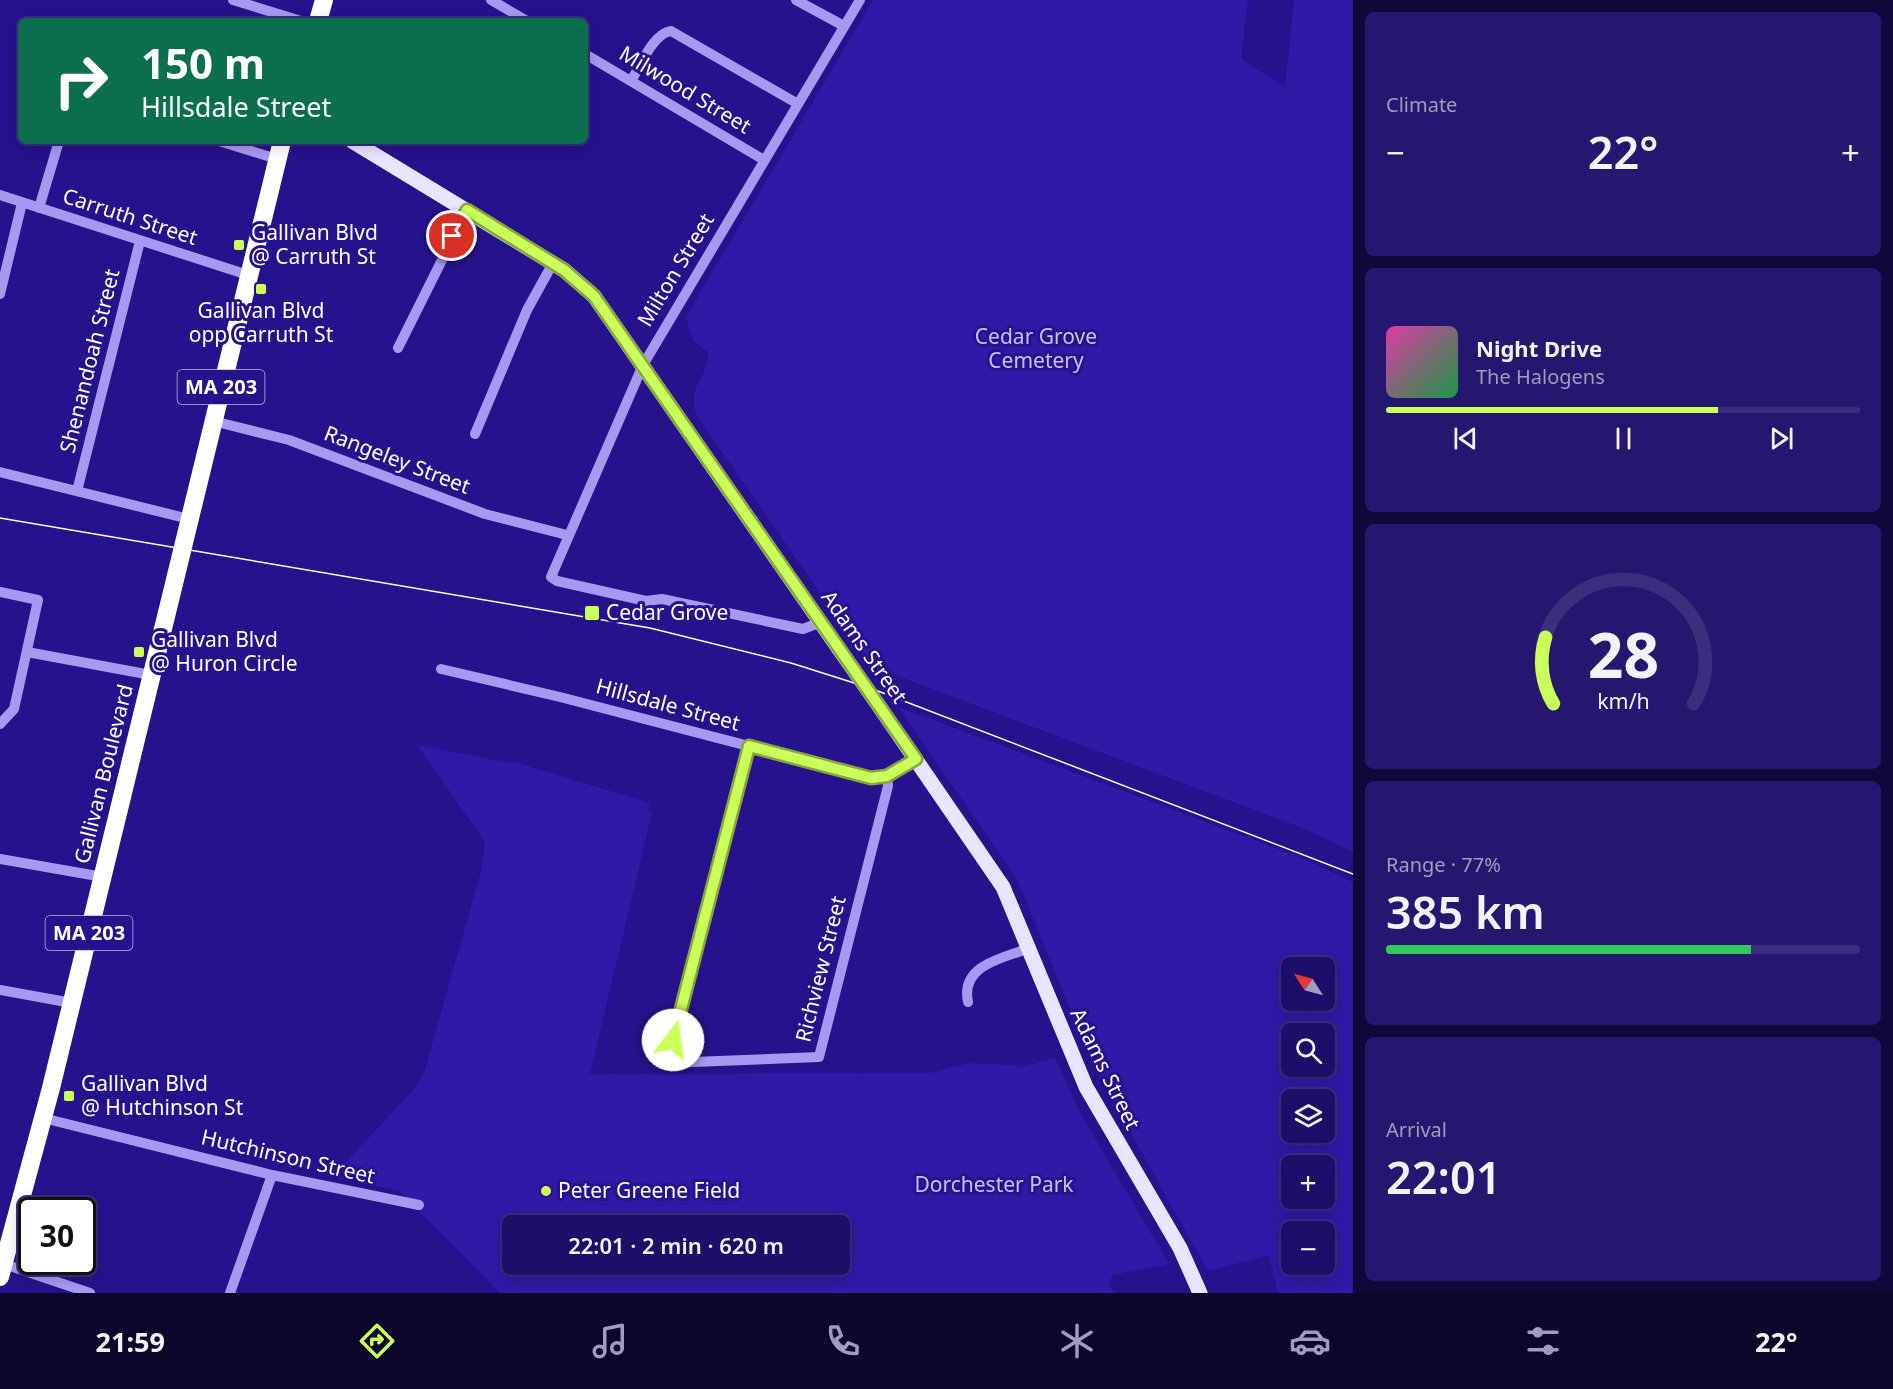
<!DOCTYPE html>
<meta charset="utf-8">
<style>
:root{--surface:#1c0e69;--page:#25176f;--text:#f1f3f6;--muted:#a09cc0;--line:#3a2e7d;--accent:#cbff5a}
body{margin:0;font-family:"Noto Sans",sans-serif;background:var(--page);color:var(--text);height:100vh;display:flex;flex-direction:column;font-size:22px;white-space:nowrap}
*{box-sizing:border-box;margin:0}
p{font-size:20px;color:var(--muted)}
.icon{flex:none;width:33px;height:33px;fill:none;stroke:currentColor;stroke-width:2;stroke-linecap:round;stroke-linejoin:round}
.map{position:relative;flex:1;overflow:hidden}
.drawer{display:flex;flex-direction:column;gap:12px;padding:12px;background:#0f083a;width:540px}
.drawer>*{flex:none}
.hud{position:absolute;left:18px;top:18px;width:570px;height:126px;border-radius:9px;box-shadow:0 3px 15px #0003,0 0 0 2px var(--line);background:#0b6e4f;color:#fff;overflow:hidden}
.needle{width:39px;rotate:306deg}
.buttons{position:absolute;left:1281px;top:957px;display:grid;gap:12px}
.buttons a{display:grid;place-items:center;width:54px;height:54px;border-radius:9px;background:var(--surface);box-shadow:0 3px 15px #0003,0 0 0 2px var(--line);font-size:30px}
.speed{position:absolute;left:18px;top:1197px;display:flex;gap:12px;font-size:30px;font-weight:700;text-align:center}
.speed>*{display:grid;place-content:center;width:78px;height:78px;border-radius:50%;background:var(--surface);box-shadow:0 3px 15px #0003,0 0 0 2px var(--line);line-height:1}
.speed .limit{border:3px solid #111;border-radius:9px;background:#fff;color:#111}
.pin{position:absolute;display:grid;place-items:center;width:51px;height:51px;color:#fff;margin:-26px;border:3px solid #fff;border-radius:50%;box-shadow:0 2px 6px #0007}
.me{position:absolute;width:66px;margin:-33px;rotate:15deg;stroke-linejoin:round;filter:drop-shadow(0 0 4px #0008)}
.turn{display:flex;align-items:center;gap:21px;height:126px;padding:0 24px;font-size:27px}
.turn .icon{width:78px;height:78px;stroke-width:2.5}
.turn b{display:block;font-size:42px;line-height:51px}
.big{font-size:45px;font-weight:600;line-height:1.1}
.drawer .tile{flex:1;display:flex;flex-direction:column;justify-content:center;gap:9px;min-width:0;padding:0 21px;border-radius:9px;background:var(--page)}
.drawer .dial{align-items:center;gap:0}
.dial svg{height:156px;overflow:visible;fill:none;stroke:var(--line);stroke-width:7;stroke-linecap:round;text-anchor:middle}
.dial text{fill:var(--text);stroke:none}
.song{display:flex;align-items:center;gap:18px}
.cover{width:72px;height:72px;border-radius:9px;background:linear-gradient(135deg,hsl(320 70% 55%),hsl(140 70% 35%))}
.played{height:6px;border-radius:3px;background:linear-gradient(90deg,var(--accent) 70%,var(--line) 70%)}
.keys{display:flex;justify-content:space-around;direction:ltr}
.heat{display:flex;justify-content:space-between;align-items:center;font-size:33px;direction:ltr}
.charge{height:9px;border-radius:4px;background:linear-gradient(90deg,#34c759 77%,var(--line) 0)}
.trip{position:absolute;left:502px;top:1215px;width:348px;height:60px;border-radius:9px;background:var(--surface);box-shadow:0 3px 15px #0003,0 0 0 2px var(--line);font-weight:600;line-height:60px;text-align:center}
.menu{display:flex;height:96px;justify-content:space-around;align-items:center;background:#0b062a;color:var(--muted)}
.menu .icon{width:42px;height:42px}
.menu .current{color:var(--accent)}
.menu b{font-size:27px;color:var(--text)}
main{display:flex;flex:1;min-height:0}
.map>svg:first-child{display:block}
.green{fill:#2f19a6;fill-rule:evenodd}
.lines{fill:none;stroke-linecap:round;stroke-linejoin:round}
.minor{stroke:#a699f1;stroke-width:10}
.major{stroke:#e9e4ff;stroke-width:15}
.highway{stroke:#fff;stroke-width:18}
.tram{stroke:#fff;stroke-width:1.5}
.major-bridge{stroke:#e9e4ff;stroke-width:15}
.route-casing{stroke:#84a63a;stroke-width:15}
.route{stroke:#cbff5a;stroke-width:10}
.poi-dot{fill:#cbff5a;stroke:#26128c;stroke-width:2}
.labels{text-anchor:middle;stroke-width:6;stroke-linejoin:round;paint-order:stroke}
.shield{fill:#26128c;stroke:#beb8dc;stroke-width:1.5}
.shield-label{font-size:20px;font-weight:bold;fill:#fff}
.street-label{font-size:21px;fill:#fff;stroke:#26128c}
.poi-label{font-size:21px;fill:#fff;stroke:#26128c;text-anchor:start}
.park-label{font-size:21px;fill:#c9c0fd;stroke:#26128c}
</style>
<main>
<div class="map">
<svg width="1353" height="1293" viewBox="0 0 1353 1293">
<rect width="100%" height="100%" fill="#26128c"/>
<path class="green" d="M873 0H1248L1241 59 1285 87 1294 0H1353V852L1305 829 871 666 697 416C685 385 709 379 708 352L693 341 686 317Z
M898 707 1297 856 1353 882V1293H1278L1268 1255 1208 1271 1093 1066 1017 879ZM1292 968H1324V1000H1292ZM1292 1034H1324V1066H1292ZM1292 1100H1324V1132H1292ZM1292 1166H1324V1198H1292ZM1292 1232H1324V1264H1292Z
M417 745 510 763 511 761 650 803 648 811 652 813 590 1074 929 1073 970 1063 1016 1065 1017 1068 1055 1058 1081 1114 1169 1264 1112 1275 1109 1285 1116 1293H500L399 1191 332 1177 414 1089 424 1073 481 871 485 842ZM513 1226H840V1264H513Z"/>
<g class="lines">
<path class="minor" d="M233 0 301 21
M491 0 527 21
M796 0 844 26
M585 54 764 160
M631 81C640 67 653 33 671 31L798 104
M219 141 277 159
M0 195 248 275
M39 208 59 141
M0 294 22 203
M398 348 467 210
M213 421 289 440 485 514 567 535
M475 434 527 310 553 263
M0 472 189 519
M77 491 140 241
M0 592 38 600 14 709 0 724
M821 622 803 629 662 599 646 601 557 581 551 577 643 365 860 0
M27 652 151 675
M441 669 560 697 864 776H887L916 759
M749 746 667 1063 819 1057 888 786 887 776
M0 859 103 877
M0 990 72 1003
M968 1002C960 965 1003 958 1030 948
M43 1118 272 1175 419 1205
M4 1264 90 1293
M230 1293 272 1175"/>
<path class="major" d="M352 141 564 270 594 296 839 649
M881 709 1003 887 1086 1087 1180 1248 1200 1293"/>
<path class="highway" d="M318 21 324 0
M0 1277 51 1088 282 141"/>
<path class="tram" d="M0 518 650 628 791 663 870 688 1353 874"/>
<path class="major-bridge" d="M839 649 881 709"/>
</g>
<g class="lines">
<g class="route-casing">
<path id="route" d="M452 236 467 210 564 270 594 296 916 759 887 776 871 778 749 746 673 1040"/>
</g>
<use href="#route" class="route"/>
</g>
<g class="poi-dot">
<rect x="233" y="239" width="12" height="12" rx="3"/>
<rect x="255" y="283" width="12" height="12" rx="3"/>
<rect x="584" y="605" width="16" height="16" rx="3"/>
<rect x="133" y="646" width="12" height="12" rx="3"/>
<rect x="63" y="1090" width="12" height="12" rx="3"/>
<circle cx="546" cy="1191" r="6"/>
</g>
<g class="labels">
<g class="shield">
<rect x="177.5" y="370" width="87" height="34" rx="4.5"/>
<rect x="45.5" y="916" width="87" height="34" rx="4.5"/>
</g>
<g class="shield-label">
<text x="221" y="394">MA 203</text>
<text x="89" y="940">MA 203</text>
</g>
<g class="street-label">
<text transform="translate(685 90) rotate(31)" y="7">Milwood Street</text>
<text transform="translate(130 217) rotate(18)" y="7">Carruth Street</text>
<text transform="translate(676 270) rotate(-59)" y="7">Milton Street</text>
<text transform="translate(90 361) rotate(-76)" y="7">Shenandoah Street</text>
<text transform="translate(397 460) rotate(21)" y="7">Rangeley Street</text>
<text transform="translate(864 647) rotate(55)" y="7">Adams Street</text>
<text transform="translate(668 705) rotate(15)" y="7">Hillsdale Street</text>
<text transform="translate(104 774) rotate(-76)" y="7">Gallivan Boulevard</text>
<text transform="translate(821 969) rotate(-76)" y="7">Richview Street</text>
<text transform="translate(1105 1069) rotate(64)" y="7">Adams Street</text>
<text transform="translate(288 1157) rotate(13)" y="7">Hutchinson Street</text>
</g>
<g class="poi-label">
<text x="251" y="240">Gallivan Blvd<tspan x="251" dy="24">@ Carruth St</tspan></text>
<text x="261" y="318" text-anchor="middle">Gallivan Blvd<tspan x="261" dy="24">opp Carruth St</tspan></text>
<text x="606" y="620">Cedar Grove</text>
<text x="151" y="647">Gallivan Blvd<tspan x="151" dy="24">@ Huron Circle</tspan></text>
<text x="81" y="1091">Gallivan Blvd<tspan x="81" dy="24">@ Hutchinson St</tspan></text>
<text x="558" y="1198">Peter Greene Field</text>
</g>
<g class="park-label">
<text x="1036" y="344">Cedar Grove<tspan x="1036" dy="24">Cemetery</tspan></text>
<text x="994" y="1192">Dorchester Park</text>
</g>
</g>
</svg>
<div class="buttons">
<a><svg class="needle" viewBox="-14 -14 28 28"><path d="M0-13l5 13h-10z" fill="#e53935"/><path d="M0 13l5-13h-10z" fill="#a09cc0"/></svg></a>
<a><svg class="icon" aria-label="search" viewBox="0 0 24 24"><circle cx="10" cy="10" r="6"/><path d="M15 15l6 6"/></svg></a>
<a><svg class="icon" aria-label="layers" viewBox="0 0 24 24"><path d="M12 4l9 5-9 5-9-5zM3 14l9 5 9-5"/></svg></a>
<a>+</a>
<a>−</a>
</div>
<div class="speed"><div class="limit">30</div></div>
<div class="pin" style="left:452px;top:236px;background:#d93025"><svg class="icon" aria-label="arrive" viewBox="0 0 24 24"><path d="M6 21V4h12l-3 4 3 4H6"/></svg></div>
<svg class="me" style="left:673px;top:1040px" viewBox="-20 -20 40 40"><circle r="19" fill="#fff"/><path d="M0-13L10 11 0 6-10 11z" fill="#cbff5a"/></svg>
<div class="trip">22:01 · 2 min · 620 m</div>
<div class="hud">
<div class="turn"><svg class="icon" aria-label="right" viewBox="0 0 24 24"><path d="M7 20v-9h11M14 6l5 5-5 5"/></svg><div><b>150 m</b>Hillsdale Street</div></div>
</div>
</div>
<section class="drawer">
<div class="tile"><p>Climate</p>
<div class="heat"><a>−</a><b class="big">22°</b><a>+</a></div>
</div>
<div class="tile">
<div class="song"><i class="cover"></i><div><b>Night Drive</b><p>The Halogens</p></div></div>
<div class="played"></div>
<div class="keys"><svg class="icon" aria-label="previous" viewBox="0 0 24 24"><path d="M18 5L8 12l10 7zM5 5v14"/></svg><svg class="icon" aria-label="pause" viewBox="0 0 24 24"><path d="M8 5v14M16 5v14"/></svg><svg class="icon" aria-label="next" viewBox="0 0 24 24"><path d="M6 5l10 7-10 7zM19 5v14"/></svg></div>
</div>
<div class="tile dial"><svg viewBox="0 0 100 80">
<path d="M14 69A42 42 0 1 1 86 69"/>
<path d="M14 69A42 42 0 0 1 10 35" stroke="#cbff5a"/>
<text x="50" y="56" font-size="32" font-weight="700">28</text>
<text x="50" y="72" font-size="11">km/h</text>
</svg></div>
<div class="tile"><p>Range · 77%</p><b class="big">385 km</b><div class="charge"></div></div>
<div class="tile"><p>Arrival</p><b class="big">22:01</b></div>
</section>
</main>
<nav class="menu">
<b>21:59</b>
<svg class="icon current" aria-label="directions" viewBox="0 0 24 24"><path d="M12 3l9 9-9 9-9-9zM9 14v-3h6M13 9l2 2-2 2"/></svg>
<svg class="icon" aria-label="music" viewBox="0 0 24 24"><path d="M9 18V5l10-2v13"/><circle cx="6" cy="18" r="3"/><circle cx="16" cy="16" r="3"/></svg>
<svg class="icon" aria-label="phone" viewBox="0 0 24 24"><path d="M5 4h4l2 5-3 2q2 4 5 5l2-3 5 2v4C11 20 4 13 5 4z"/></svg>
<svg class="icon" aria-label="climate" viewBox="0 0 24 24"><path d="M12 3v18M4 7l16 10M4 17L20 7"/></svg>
<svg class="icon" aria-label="car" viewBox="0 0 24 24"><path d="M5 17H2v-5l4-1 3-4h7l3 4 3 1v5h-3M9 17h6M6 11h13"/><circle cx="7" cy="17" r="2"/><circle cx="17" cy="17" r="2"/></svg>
<svg class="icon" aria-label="filters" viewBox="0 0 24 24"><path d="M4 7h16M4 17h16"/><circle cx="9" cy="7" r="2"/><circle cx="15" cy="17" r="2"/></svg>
<b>22°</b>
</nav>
